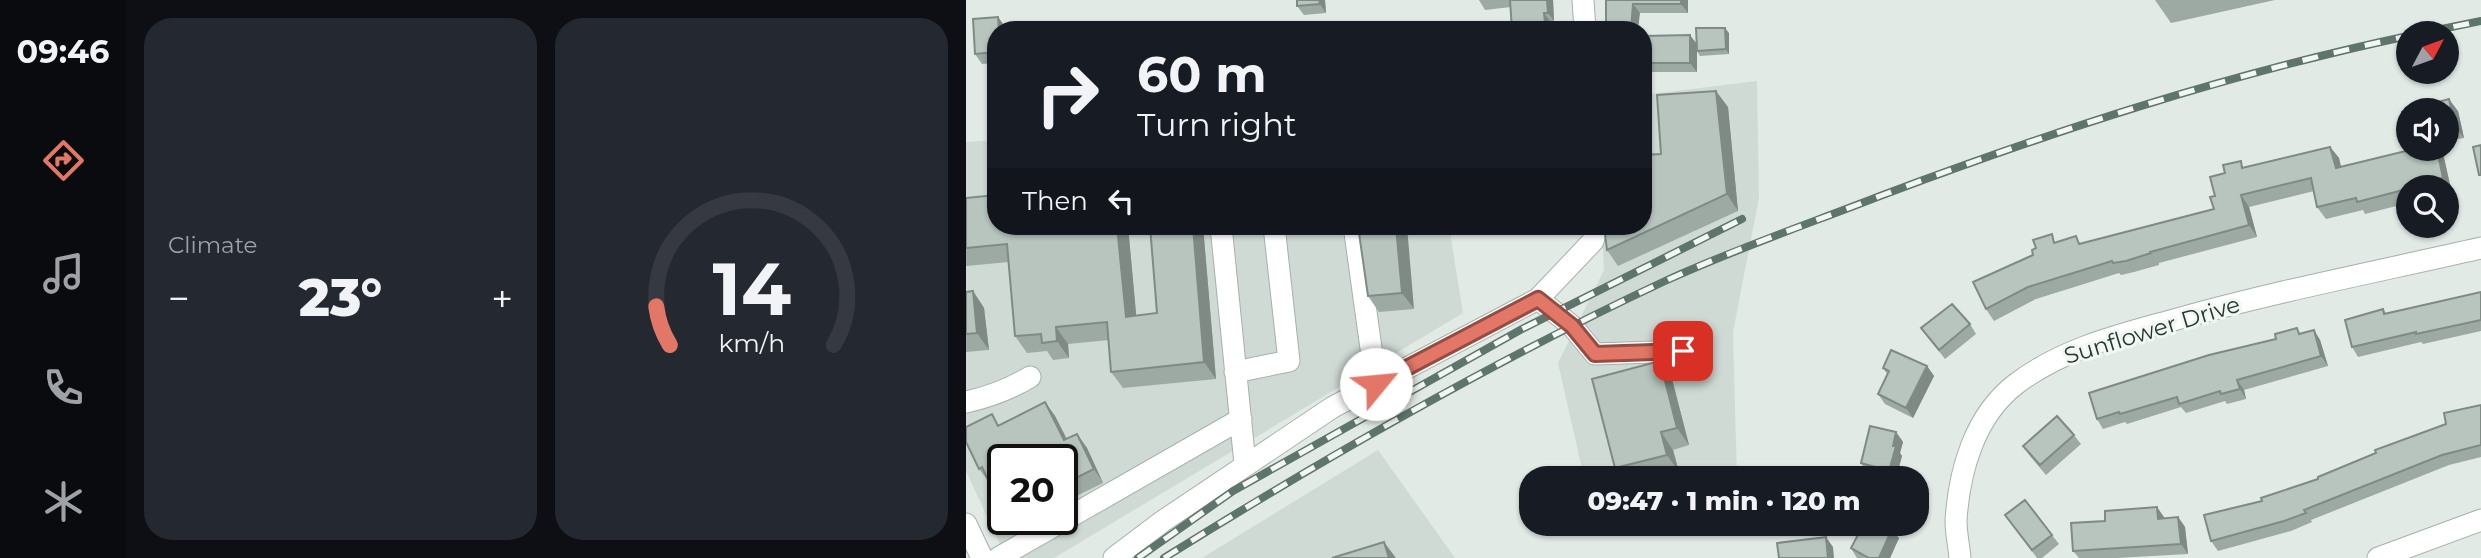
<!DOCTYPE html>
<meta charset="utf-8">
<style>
:root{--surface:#171b24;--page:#242831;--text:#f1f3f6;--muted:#9ea1a6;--line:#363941;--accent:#e37767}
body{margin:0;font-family:Montserrat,sans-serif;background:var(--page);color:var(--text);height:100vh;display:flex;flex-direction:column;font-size:26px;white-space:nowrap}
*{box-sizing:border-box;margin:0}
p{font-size:23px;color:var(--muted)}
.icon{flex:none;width:38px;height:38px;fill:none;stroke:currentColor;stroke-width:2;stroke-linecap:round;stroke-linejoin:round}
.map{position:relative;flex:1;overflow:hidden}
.drawer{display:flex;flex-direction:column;gap:18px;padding:18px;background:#0d0f14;width:840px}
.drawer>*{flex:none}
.guide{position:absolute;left:21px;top:21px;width:665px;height:214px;border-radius:28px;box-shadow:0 2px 5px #0004;background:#171b24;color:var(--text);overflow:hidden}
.needle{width:46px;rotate:49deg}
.controls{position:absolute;left:1430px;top:21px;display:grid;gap:14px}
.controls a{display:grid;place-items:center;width:63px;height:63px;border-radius:50%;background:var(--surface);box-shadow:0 2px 5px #0004;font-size:35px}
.speed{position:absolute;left:21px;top:444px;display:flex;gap:14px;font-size:35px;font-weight:700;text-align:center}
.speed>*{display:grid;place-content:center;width:91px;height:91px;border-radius:50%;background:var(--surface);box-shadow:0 2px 5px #0004;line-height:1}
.speed .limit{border:4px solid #111;border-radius:10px;background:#fff;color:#111}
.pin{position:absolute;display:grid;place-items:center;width:60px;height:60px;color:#fff;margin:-30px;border-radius:14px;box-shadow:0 4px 10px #0006}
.me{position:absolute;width:77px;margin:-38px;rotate:62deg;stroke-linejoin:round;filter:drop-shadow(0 0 5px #0008)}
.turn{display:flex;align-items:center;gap:24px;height:147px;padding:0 35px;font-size:32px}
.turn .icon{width:91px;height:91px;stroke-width:2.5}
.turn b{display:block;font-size:49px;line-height:60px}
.then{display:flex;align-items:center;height:66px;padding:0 35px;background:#0003;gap:14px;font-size:26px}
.big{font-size:52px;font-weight:800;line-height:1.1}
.drawer .widget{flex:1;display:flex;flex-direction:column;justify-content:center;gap:10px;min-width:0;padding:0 24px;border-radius:28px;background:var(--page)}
.drawer .dial{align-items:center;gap:0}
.dial svg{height:182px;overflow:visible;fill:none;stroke:var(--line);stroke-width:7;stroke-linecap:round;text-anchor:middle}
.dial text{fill:var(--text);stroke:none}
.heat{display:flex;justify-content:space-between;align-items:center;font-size:38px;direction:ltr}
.drawer .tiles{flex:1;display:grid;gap:18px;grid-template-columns:repeat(2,1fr)}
.trip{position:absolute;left:553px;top:466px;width:410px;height:70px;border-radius:28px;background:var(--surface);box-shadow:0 2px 5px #0004;font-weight:800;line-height:70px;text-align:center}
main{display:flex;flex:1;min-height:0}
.dock{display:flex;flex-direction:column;width:126px;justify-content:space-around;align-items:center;background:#090b0e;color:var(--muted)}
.dock .icon{width:49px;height:49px}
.dock .on{color:var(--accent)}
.dock b{font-size:32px;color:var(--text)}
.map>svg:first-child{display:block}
.built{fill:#d0dad4;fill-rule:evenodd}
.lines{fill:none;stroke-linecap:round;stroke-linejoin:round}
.minor-casing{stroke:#a5b1ab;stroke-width:23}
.minor{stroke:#fff;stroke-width:21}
.rail-casing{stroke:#5e756c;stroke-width:8}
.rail{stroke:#f2f7f4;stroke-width:5;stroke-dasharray:16;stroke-linecap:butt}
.wall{fill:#9da9a3}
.shaded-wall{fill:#808a85}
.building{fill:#b7c5be;stroke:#808a85;stroke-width:2}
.route-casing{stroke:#944d43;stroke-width:18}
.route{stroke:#e37767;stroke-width:12}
.labels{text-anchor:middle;stroke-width:6;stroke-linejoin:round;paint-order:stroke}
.street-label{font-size:23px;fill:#243931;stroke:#f2f7f4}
</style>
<main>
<nav class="dock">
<b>09:46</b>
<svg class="icon on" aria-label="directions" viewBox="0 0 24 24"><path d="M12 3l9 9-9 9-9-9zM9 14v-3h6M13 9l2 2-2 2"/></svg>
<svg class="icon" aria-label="music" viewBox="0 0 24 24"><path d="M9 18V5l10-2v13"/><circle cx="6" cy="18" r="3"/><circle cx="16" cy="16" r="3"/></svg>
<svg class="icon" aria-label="phone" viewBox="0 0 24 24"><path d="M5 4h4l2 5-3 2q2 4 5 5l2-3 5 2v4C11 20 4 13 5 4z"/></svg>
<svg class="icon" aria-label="climate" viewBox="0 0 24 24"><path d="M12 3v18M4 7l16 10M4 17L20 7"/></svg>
</nav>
<section class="drawer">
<div class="tiles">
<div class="widget"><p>Climate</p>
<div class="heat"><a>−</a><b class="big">23°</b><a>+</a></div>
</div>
<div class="widget dial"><svg viewBox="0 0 100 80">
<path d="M14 69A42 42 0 1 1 86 69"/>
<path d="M14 69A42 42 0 0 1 8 52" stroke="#e37767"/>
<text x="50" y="56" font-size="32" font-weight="700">14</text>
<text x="50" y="72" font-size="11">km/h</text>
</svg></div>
</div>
</section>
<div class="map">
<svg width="1515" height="558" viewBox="0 0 1515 558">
<rect width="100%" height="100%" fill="#e2eae5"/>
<path class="built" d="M791 81 793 198 767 332 771 478H618L592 363 638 270 636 226H677V95Z
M30 140V226H483L497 313 88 558H40L0 471V142ZM37 460H96V520H37Z
M412 450 489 558H236Z"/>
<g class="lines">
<g class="minor-casing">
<path id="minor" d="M617 0 619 30
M255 226 279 464
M388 226 410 384
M572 299 606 326 629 354 717 351
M269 372 323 361 308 226
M0 402C23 397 44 389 64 377
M0 524 16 558
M32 558 275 419
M148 558 197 521 367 407 572 299 627 241 631 226
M994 558C993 546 990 533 990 521 993 472 1008 416 1050 384 1097 348 1154 335 1211 319 1311 291 1414 271 1515 248
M1412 558 1515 520"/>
</g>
<use href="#minor" class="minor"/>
<g class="rail-casing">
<path id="rail" d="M1456 33 1515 21
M172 558 267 491 556 329 776 219
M198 558C360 457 526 362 699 281 769 249 842 224 914 196 1087 131 1262 74 1442 36"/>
</g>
<use href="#rail" class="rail"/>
</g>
<path class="wall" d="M359 0 360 13 338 15 331 6Z
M513 0H587L588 21H584V30H546L545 7 519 10Z
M640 0H722V13H674Z
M1189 0H1309L1205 23Z
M32 17 39 27 30 30V63L16 64 9 54Z
M763 33V54L734 56 731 51V72H677V36L730 44Z
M762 107 772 211 652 266 641 250 695 154Z
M1480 110 1492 111 1498 138 1480 141Z
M1364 147 1373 158 1375 167 1444 150V149H1476L1485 189 1480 191V187H1442V203L1399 214 1397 210 1360 219 1351 207 1348 191 1283 207 1291 237 1193 263V265L1168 272 1155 275 1153 273 1070 299 1028 321 1020 309 1067 255 1091 242 1116 243 1248 209 1249 196 1279 167Z
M0 198 30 226H162L170 316 191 313 184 226H237L250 379 157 388 145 372 143 340 102 344 103 358 87 360 81 351 61 353 49 336 43 262 0 266Z
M392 226 448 309 413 312 402 296Z
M547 226H596V227L558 231 557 229 550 230Z
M7 291 18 308 23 350 0 352V292Z
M1515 292V331L1457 344 1455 342 1392 357 1386 347 1417 309 1420 313Z
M1004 324 1010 334 979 359 955 328Z
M1348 330 1354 340 1362 366 1278 390 1280 399 1261 404 1259 401 1220 413 1215 407 1161 424 1159 422 1137 429 1131 419 1335 334Z
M694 361 706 379 723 445 707 450 713 472 690 478H656L649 468Z
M961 366 968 376 947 418 919 404 912 394 922 375 917 368Z
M79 402 89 416 101 439 111 434 121 448 137 483 96 503V460L23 482 13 469 34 425Z
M1515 405V457L1483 465 1345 520 1346 522 1325 531 1252 551 1245 541 1296 501 1352 479 1480 424Z
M930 432 937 442 934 453 936 456 930 478H920L901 473 895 463Z
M1108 435 1115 444 1080 475 1064 456 1057 446Z
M1191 507 1198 519 1212 517 1219 527 1222 554 1151 558H1113L1107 551 1139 521Z
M1039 515 1086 535 1093 544 1076 558H1071Z
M42 520H64L48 528Z
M933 538 924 558H891L885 548Z"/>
<path class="shaded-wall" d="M353 0H359L360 13 354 4Z
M581 0H587L588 21 582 13Z
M715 0H722V13L715 4Z
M667 4 674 13 672 30H665Z
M578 13 584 21V30L579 23Z
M32 17 39 27V30H33Z
M759 28 763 33V54L760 49Z
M724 35 731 44V72L724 63Z
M750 91 762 107 772 211 761 194Z
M1483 99 1492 111 1498 138 1489 126Z
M1364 147 1373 158 1378 180 1370 168Z
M1471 149H1476L1485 189 1477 178Z
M1275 195 1283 207 1291 237 1283 225Z
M151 226H162L172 334 160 317Z
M227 226H237L250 379 238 362Z
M430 226H441L448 309 436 293Z
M7 291 18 308 23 350 11 333Z
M90 327 102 344 103 358 91 341Z
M1348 330 1354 340 1362 366 1355 356Z
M694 361 706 379 723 445 711 428Z
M961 366 968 376 947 418 940 408Z
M1271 380 1278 390 1280 399 1274 389Z
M79 402 89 416 108 454 98 440Z
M695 432 707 450 713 472 701 455Z
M930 432 937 442 934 453 936 456 930 478H928L923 471 927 446Z
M111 434 121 448 137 483 128 469Z
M1191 507 1198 517 1199 529 1192 519Z
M1212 517 1219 527 1222 554 1215 544Z
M926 529 933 538 924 558H913Z
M860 537 867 547 868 558H862Z
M418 542 430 558H423Z"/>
<path class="building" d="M331 0H353L354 4 331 6Z
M544 0H581L582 13H578L579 23 570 24 571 30H546Z
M640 0H715V4H667L665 30H640Z
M32 17 33 30H30V52L9 54 7 19Z
M730 28H759L760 49 731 51Z
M724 35V63H677V36Z
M750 91 761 194 641 250 638 226H677V155L695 154 691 95Z
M1483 99 1489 126 1480 128V110H1442V141L1436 112Z
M1515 145V175H1513L1507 147Z
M1364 147 1370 168 1444 150V149H1471L1477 178 1440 186 1441 189 1391 202 1390 198 1351 207 1345 178 1275 195 1283 225 1184 252 1185 253 1160 261 1147 263 1146 261 1062 287 1020 309 1007 282 1067 255 1066 250 1070 248 1067 240 1086 234 1088 243 1110 236 1113 244 1248 209 1244 197 1249 196 1244 177 1259 173 1257 165 1275 161 1276 168Z
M30 195V226H151L160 317 191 313 184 226H227L238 362 145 372 141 322 90 327 91 341 76 343 75 334 49 336 41 244 0 248V198Z
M392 226H430L436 293 402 296Z
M7 291 11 333 0 334V292Z
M1515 292V320L1450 334V332L1386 347 1379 320 1417 309 1418 314Z
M986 304 1004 324 973 350 955 328Z
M1331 328 1333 334 1348 330 1355 356 1271 380 1274 389 1255 394 1254 391 1213 404 1211 397 1154 414 1153 412 1131 419 1123 393 1243 355 1310 339 1309 334Z
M925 350 961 366 940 408 912 394 923 371 917 368Z
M694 361 711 428 695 432 701 455 649 468 626 379Z
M79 402 98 440 111 434 128 469 96 485V460H37V511L16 467 13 469 0 442V427L26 414 32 426Z
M1515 405V445L1476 455 1338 510 1340 513 1318 521 1245 541 1238 515 1296 501 1295 498 1352 479V477L1410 453 1409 450 1480 424 1478 413Z
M1091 416 1108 435 1074 465 1057 446Z
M904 426 930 432 927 446H930L923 471 895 463Z
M1059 500 1086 535 1066 550 1039 515Z
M1191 507 1192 519 1212 517 1215 544 1107 551 1105 523 1139 521V511Z
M898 523H916L926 529 913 558H903L885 548Z
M860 537 862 558H813L811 543Z
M418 542 423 558H366Z"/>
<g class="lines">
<g class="route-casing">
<path id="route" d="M410 384 572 299 606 326 629 354 717 351"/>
</g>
<use href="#route" class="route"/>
</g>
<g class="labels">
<g class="street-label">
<text transform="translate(1186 330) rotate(-17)" y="8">Sunflower Drive</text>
</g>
</g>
</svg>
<div class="controls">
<a><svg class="needle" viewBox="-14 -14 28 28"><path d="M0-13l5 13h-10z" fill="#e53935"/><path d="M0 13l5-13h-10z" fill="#9ea1a6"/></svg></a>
<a><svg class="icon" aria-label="sound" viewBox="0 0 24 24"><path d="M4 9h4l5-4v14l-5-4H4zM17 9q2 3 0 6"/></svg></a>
<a><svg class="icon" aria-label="search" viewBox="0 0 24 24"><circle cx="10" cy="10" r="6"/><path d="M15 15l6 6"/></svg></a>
</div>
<div class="speed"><div class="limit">20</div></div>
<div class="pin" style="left:717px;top:351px;background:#d93025"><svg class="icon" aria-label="arrive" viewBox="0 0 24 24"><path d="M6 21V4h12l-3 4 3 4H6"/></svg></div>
<svg class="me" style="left:410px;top:384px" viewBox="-20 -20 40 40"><circle r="19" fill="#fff"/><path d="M0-13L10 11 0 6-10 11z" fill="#e37767"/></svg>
<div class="trip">09:47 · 1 min · 120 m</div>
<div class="guide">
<div class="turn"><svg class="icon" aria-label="right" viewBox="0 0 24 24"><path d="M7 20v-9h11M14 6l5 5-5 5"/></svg><div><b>60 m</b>Turn right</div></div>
<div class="then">Then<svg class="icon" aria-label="left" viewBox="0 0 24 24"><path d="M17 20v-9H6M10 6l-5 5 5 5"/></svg></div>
</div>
</div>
</main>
